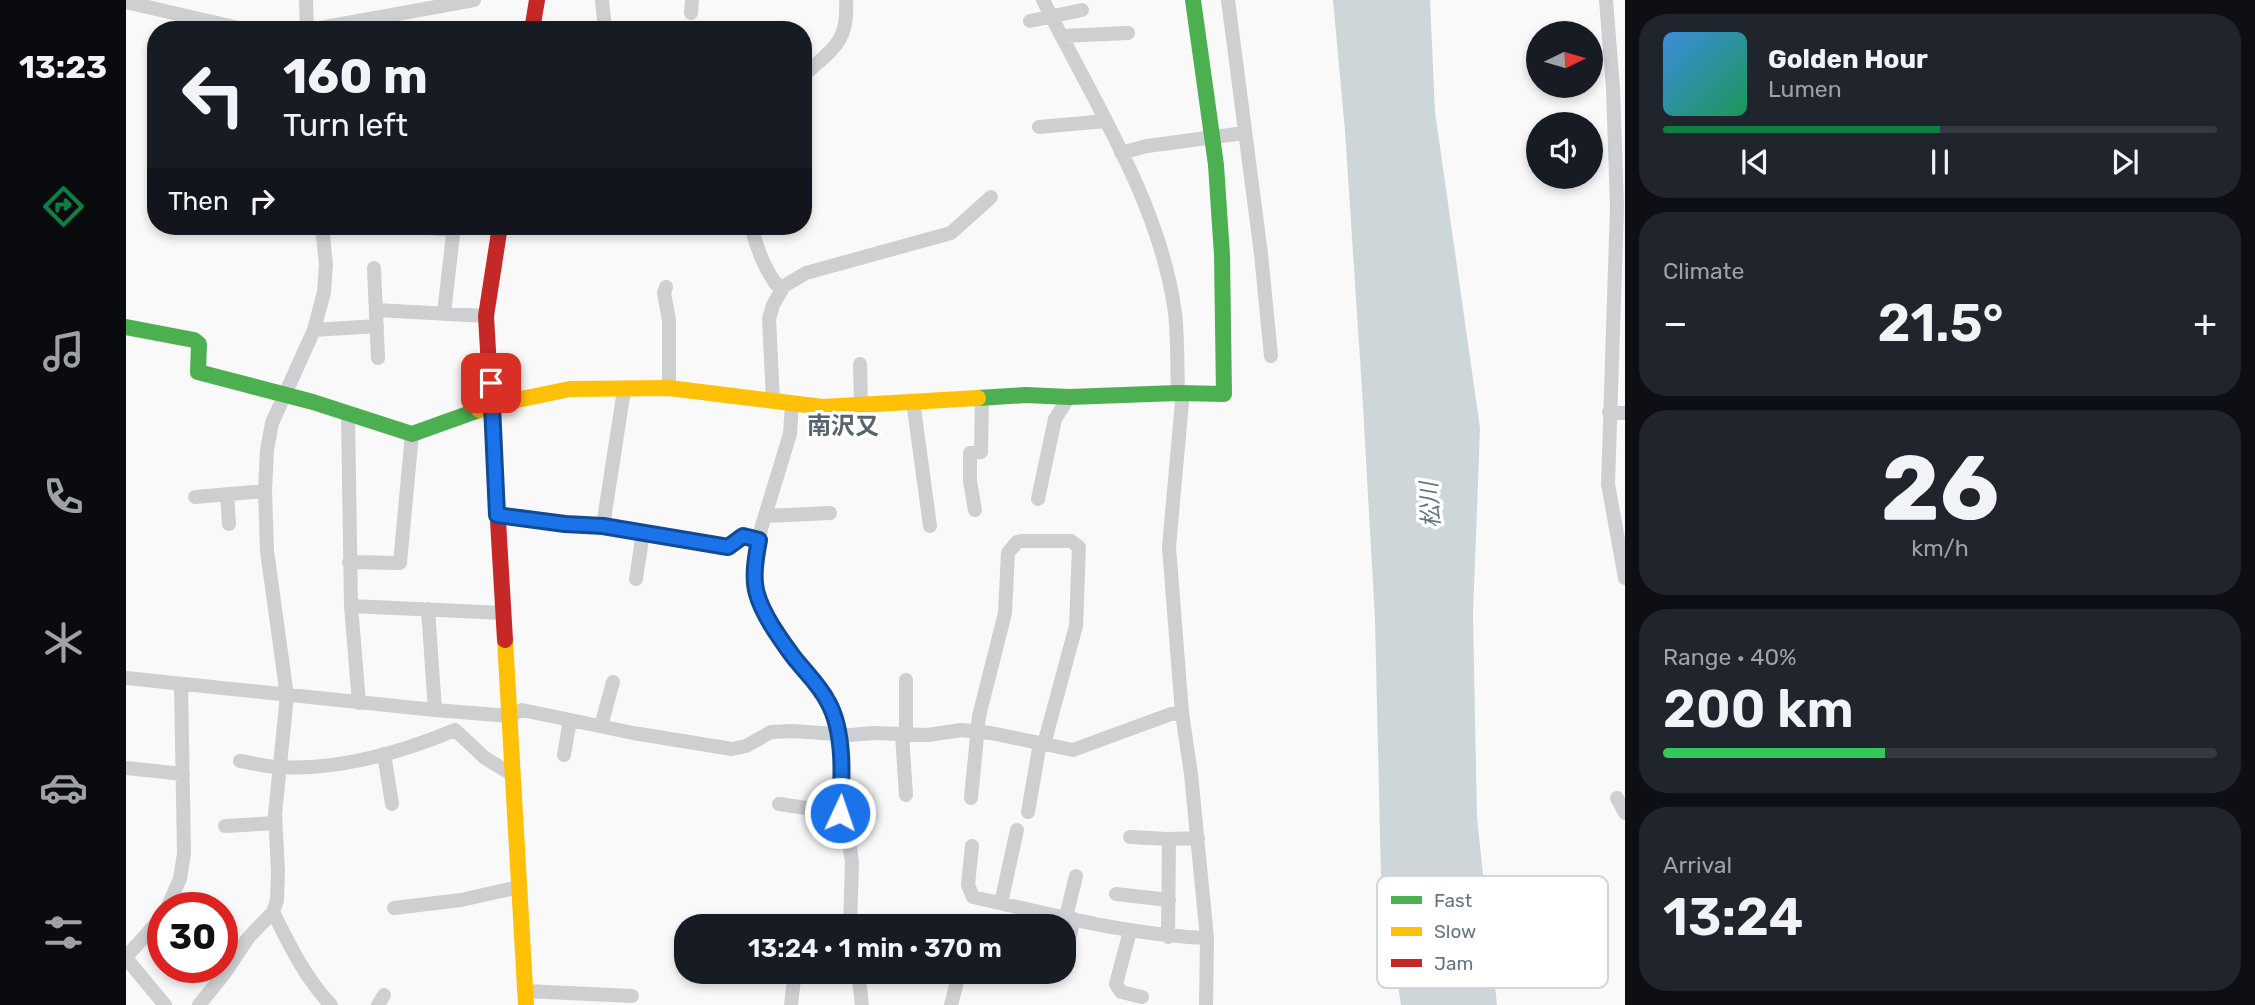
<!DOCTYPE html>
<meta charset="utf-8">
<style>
:root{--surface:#171b24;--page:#20242c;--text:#f1f3f6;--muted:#9ea1a6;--line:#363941;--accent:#0b8043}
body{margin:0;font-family:Rubik,"Noto Sans JP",sans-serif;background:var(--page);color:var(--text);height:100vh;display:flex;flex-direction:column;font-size:26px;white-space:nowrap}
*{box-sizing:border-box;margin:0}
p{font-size:23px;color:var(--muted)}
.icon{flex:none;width:38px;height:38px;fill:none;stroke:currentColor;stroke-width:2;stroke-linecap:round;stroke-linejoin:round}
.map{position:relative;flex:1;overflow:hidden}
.details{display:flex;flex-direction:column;gap:14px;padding:14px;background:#0d0f14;width:630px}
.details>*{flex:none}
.guide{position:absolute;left:21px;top:21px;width:665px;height:214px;border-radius:28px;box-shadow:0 4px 10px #0003;background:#171b24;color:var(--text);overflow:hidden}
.needle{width:46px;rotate:85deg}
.controls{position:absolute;left:1400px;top:21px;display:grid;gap:14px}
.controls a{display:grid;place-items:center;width:77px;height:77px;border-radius:50%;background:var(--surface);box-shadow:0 4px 10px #0003;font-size:35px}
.speed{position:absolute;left:21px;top:892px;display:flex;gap:14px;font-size:35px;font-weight:700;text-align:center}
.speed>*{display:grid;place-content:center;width:91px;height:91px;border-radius:50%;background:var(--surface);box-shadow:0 4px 10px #0003;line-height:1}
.speed .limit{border:10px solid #d22;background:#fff;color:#111}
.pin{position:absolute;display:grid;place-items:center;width:60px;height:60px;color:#fff;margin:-30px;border-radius:14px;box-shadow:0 4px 10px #0006}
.me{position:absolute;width:77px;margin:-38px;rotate:3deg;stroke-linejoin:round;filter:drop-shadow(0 0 5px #0008)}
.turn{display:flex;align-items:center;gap:24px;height:147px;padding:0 21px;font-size:32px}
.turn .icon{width:91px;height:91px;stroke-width:2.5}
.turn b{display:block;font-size:49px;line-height:60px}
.then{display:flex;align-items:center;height:66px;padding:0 21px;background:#0003;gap:14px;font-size:26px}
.big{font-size:52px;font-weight:600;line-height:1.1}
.details .tile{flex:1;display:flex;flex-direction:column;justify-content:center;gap:10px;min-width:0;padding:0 24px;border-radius:28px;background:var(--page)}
.details .dial{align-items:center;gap:0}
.dial b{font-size:91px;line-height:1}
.song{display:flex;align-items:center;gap:21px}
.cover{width:84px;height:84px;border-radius:10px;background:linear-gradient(135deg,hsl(210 70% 55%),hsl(150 70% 35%))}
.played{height:7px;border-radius:4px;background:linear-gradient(90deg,var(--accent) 50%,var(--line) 50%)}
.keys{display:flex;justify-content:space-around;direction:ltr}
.heat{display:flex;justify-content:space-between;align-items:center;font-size:38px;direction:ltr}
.charge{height:10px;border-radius:5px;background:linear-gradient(90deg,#34c759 40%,var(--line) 0)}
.trip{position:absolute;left:548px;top:914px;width:402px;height:70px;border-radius:28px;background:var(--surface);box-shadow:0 4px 10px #0003;font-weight:600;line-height:70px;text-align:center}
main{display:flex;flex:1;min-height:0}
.dock{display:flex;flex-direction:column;width:126px;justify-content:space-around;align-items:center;background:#090b0e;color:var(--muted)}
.dock .icon{width:49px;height:49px}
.dock .active{color:var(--accent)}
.dock b{font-size:32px;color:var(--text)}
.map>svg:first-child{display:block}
.water{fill:#ced6d9}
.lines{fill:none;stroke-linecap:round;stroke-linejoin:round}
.street{stroke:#cecfd0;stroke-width:14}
.fast{stroke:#4caf50;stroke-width:16}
.slow{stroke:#ffc107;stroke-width:16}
.jam{stroke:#c62828;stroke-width:16}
.route-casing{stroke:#114b97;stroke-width:18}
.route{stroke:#1a73e8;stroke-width:12}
.labels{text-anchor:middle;stroke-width:7;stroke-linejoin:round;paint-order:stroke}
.water-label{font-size:23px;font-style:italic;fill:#60757c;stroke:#fff}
.quarter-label{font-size:24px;font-weight:bold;fill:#57646e;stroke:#fff}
.key{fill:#fff;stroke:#d1d6da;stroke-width:2}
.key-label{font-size:19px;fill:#657683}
</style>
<main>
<nav class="dock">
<b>13:23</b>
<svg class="icon active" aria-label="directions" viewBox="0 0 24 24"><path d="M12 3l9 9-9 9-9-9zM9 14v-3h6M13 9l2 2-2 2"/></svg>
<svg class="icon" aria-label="music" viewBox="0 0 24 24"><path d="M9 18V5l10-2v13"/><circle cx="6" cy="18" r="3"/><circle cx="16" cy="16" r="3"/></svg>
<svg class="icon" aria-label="phone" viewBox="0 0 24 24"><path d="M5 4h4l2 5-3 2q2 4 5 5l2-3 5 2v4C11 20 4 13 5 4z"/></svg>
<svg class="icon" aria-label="climate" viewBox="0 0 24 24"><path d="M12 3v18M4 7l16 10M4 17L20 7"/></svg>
<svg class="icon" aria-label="car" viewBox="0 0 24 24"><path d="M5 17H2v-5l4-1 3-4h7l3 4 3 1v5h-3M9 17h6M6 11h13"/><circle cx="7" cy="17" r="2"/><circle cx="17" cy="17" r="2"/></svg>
<svg class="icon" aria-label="filters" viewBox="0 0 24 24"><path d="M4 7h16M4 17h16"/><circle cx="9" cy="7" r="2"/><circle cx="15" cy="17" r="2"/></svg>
</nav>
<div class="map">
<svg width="1499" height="1005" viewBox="0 0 1499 1005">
<rect width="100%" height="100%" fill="#f9f9f9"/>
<path class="water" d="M1207 0H1304L1309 112 1354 428 1347 615 1351 818 1371 1005H1275L1255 878 1249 619 1236 389 1219 131Z"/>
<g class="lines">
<path class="street" d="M180 0 181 30
M476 0 479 30
M917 0C965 97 1035 204 1049 313 1052 340 1051 367 1052 393L1056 402 1043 547 1056 713 1065 774 1081 938 1080 1005
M1102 0 1135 254 1145 356
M1480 0 1487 88 1491 207 1482 484 1499 578
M0 2 121 30
M565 13 566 0
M904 21 956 10
M162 30 194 28 348 0
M936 36 1002 33
M677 76C706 49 723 43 720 0
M913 127 980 121
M995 153 1021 146 1118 133
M280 226 328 230
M625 226C631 248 639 272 655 290
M248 268 252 358
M540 287 538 293 543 320V388
M250 310 360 316
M318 313 328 226
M188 330 251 326
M734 364 735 405
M647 400 643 319 647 305 658 286 680 273 825 233 865 197
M787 401 804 526
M666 404 664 434 635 529 631 551 630 592 642 618 666 655 687 678 703 703 709 720 716 764 714 813 718 838 724 848 726 862 724 926
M1483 412 1499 413
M222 414 225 606 233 703
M101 494 103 524
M69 497 139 491
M912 499 929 419 943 397
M849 510 844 481V453L855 452 856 397
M371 515 439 524 477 526 602 546 616 536 633 540
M639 516 704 513
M477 526 498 390
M223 562 274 563 286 434
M510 579 517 533
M225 606 378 613
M302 609 309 710
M0 678 309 710 384 716 396 710 507 733 606 749 620 746 645 732 666 731 724 735 748 733 802 735 835 730 865 733 947 750 1045 714 1056 713
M475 726 487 682
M776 734 780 795
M780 734V680
M258 754 266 804
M438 755 444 720
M114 761C126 763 139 766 151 767 211 771 274 753 329 730L359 758 387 775
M0 768 57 774
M845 798 853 716 879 613 882 553 891 542 895 541H945L953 547 950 626 918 744
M1491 798 1499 813
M653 804 714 813
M902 812 914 743
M99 826 149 823
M1004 837 1043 839
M846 846 842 885 847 897C924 914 1001 935 1081 938
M990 894 1043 900
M875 903 891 830
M41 908 54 879 58 853 55 684
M268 908 335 900 393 887
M147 912C163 944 179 978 205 1005
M940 917 950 876
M1004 931 990 984 995 992 1016 997
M1042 937 1043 839 1072 838
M940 951 948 919
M0 957 37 916
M0 958 39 1005
M732 971 736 1005
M399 991 506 996
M73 1005 98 974 122 938 147 912 151 900 152 871 149 814 161 696 141 551 139 491 141 450 146 423 188 330 198 292 200 265 196 226
M252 1005 258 995
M665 1005 669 971
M825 1005 832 978"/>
<path class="fast" d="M0 327 68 340 73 344 72 372 187 402 286 434 353 410
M852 398 900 395 943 397 1052 393 1098 394 1096 255 1090 165 1067 0"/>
<path class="slow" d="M353 410 366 405 444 389 543 388 697 407 852 398
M379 640 400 1005"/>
<path class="jam" d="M406 30 411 0
M374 226 360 316 379 640"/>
</g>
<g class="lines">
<g class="route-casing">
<path id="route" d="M365 383 371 515 439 524 477 526 602 547 617 536 633 540C630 556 626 578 631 594 637 615 653 637 666 655 678 671 693 684 702 702 719 732 716 780 714 813"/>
</g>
<use href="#route" class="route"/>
</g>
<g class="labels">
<g class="water-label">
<text transform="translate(1304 505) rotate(-94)" y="8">松川</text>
</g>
<g class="quarter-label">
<text x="717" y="434">南沢又</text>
</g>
</g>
<rect x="1251" y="876" width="231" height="112" rx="10" class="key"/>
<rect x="1265" y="896" width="31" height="8" fill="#4caf50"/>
<rect x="1265" y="927" width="31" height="9" fill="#ffc107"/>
<rect x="1265" y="959" width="31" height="8" fill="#c62828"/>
<g class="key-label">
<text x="1308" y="907">Fast</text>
<text x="1308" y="938">Slow</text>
<text x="1308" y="970">Jam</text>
</g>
</svg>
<div class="controls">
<a><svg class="needle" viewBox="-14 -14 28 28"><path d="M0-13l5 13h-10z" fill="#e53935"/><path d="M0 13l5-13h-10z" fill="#9ea1a6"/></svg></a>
<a><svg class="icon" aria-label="sound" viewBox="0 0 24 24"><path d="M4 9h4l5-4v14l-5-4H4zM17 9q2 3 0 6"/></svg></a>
</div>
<div class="speed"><div class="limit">30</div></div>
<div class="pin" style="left:365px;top:383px;background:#d93025"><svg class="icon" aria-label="arrive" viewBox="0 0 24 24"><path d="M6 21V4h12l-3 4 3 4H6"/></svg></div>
<svg class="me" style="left:714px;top:813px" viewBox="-20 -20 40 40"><circle r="17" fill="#1a73e8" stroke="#fff" stroke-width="3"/><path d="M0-11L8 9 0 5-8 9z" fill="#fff"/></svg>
<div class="trip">13:24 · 1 min · 370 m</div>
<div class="guide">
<div class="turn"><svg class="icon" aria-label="left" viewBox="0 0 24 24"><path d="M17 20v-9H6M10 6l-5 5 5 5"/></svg><div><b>160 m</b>Turn left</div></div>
<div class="then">Then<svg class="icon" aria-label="right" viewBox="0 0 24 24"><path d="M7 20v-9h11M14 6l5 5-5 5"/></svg></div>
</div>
</div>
<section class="details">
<div class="tile">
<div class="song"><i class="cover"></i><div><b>Golden Hour</b><p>Lumen</p></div></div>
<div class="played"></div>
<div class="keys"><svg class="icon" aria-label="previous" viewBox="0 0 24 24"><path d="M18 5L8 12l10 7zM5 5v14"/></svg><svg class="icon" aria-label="pause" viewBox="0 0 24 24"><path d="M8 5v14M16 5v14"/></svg><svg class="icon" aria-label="next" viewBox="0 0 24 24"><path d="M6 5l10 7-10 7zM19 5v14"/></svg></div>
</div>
<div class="tile"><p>Climate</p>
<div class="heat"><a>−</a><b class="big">21.5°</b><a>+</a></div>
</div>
<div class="tile dial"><b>26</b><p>km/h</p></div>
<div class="tile"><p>Range · 40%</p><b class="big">200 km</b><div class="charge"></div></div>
<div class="tile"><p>Arrival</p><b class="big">13:24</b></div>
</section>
</main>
